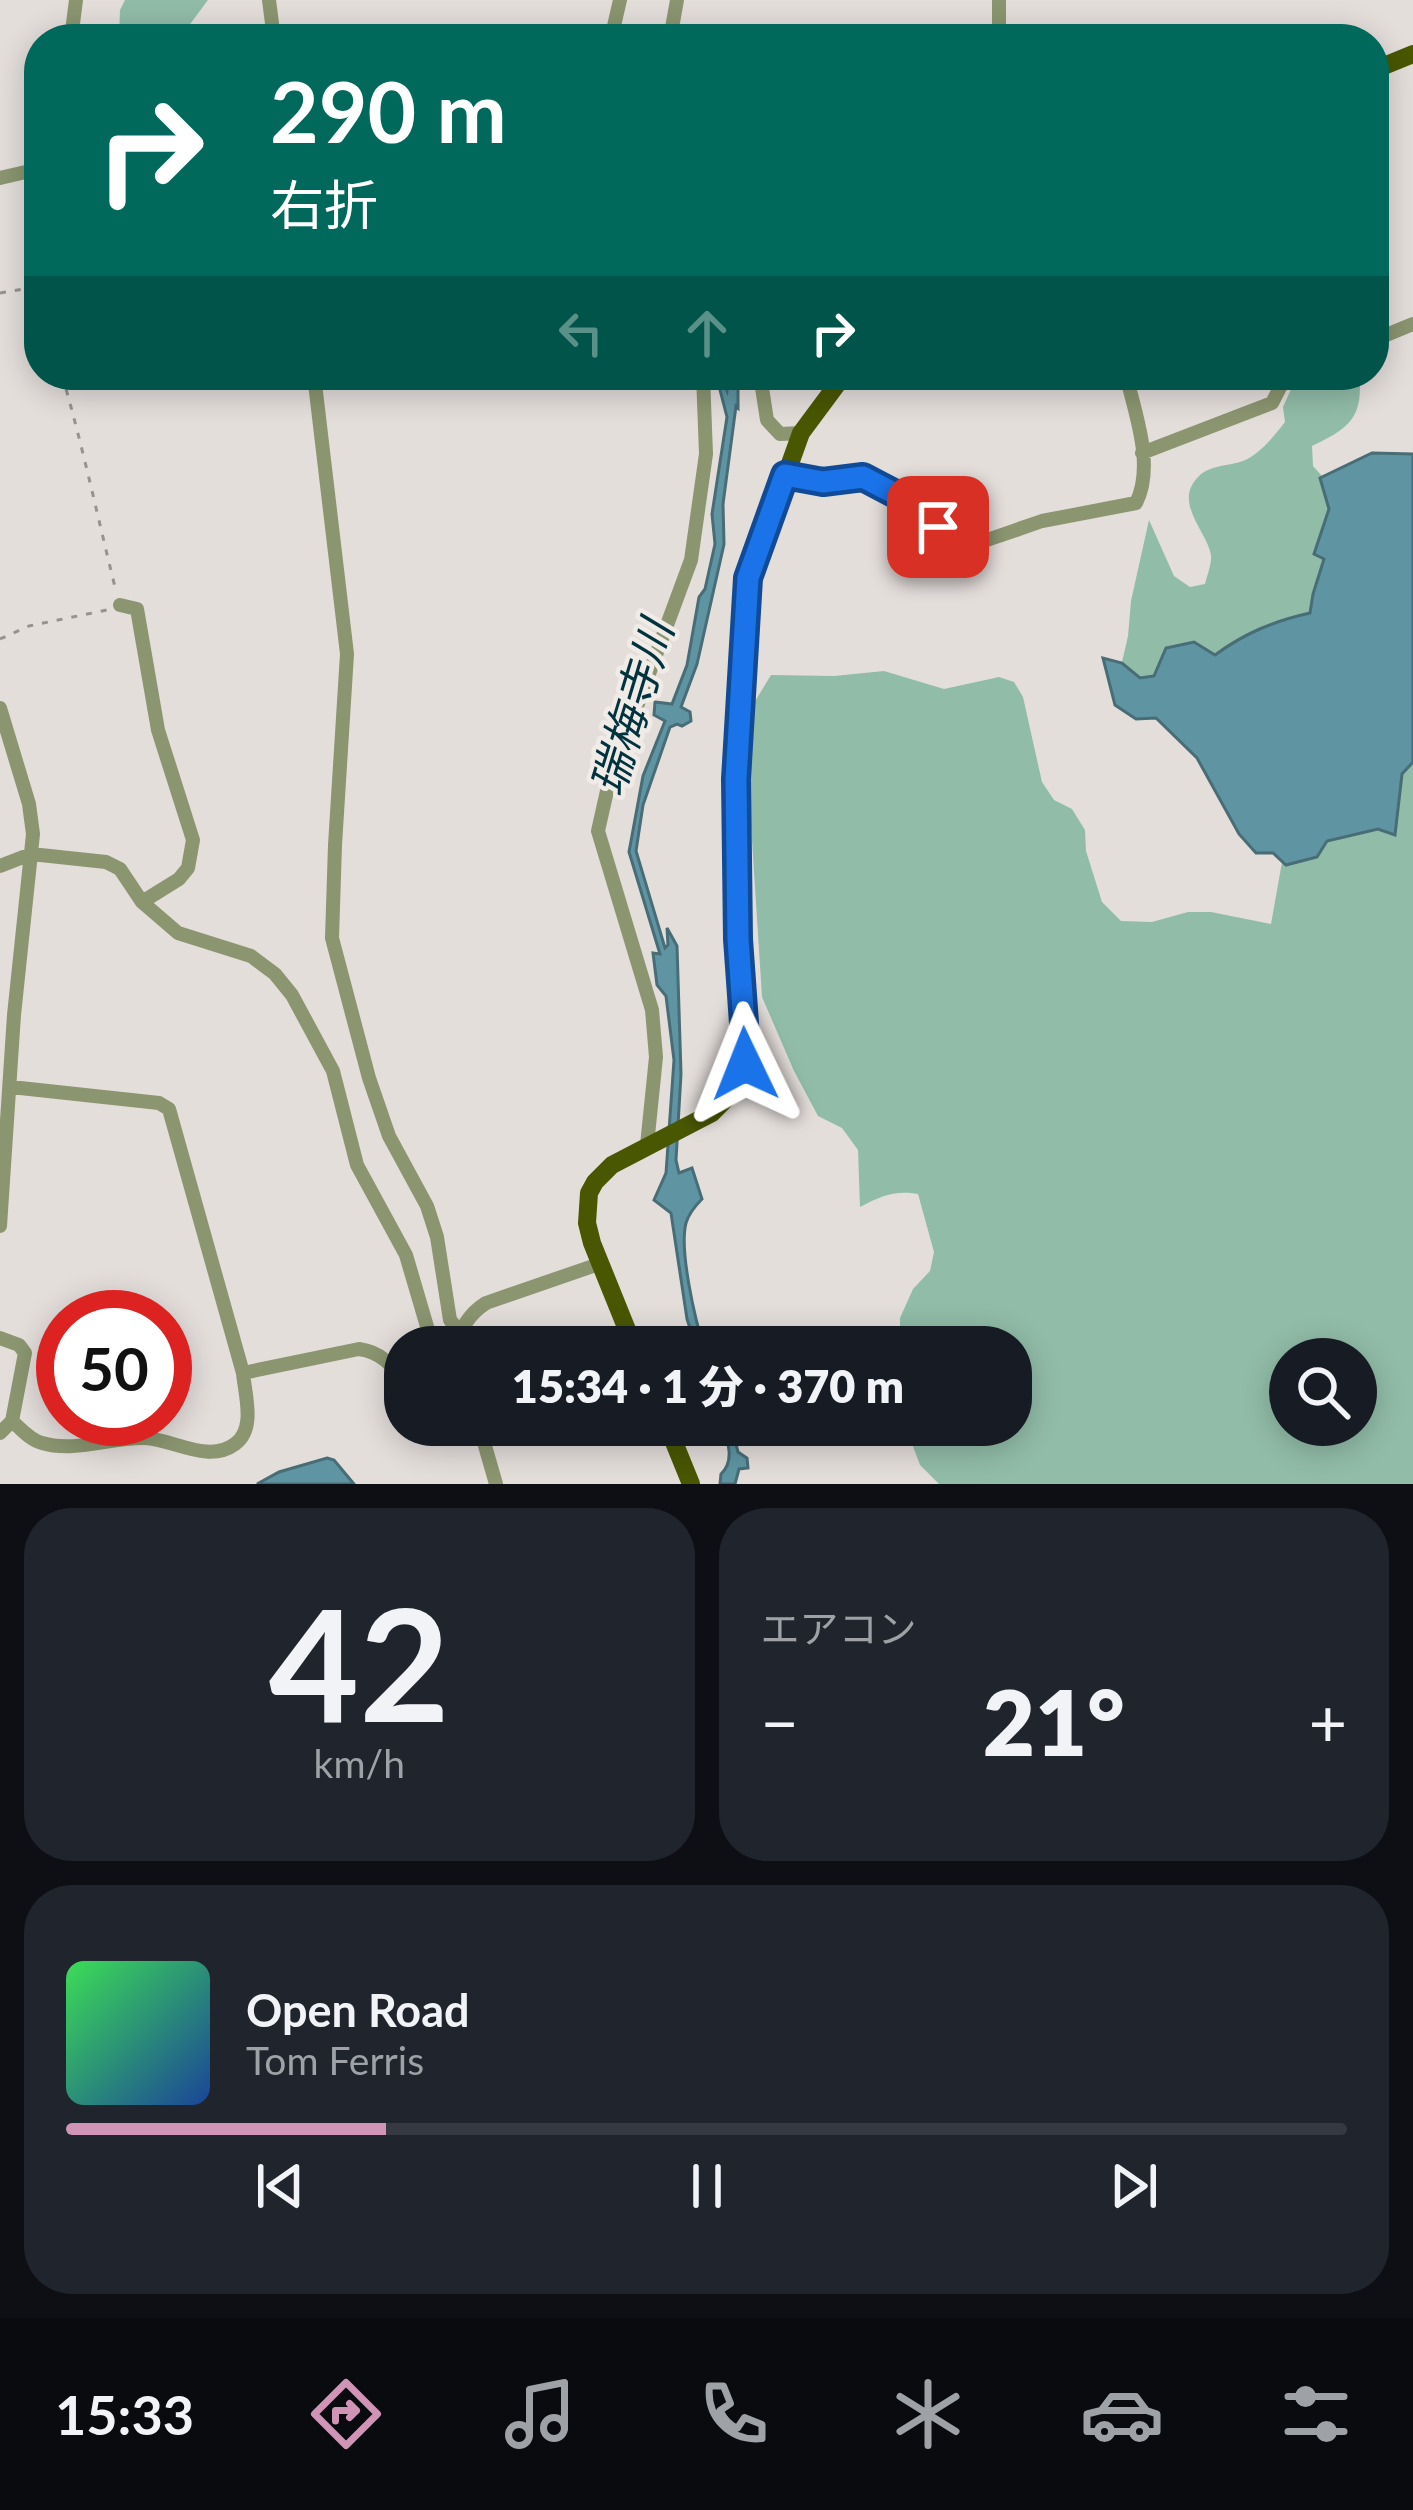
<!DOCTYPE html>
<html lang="ja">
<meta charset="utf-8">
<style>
:root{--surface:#171b24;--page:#20242c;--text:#f1f3f6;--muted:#9ea1a6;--line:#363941;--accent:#d094b6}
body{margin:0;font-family:Lato,"Noto Sans JP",sans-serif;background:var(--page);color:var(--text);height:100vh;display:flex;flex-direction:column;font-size:45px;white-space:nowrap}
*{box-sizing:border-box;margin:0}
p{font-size:39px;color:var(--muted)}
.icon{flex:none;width:66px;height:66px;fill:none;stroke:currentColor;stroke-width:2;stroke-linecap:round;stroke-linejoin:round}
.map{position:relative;height:1484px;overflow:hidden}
.sheet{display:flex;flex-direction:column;gap:24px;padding:24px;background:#0d0f14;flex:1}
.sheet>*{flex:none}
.guide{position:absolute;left:24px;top:24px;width:1365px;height:366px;border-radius:48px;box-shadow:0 6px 30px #0003;background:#00695c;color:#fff;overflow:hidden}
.fabs{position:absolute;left:1269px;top:1338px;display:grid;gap:24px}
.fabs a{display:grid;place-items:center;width:108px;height:108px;border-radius:50%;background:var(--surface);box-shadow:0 6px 30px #0003;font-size:60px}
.speed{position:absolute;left:36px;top:1290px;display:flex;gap:24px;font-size:60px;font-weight:700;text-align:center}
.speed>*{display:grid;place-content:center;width:156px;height:156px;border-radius:50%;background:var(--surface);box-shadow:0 6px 30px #0003;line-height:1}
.speed .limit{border:18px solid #d22;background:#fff;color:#111}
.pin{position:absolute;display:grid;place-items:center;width:102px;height:102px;color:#fff;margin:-51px;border-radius:24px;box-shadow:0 6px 18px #0006}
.me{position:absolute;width:132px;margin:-66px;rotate:358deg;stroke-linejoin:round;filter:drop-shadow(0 0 9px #0008)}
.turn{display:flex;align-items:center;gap:42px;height:252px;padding:0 48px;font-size:54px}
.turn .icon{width:156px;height:156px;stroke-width:2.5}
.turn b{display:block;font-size:84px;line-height:102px}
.lanes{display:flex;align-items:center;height:114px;padding:0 48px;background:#0003;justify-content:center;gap:60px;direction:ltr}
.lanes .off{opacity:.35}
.big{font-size:90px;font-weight:800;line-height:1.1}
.sheet .tile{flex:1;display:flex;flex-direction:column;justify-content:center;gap:18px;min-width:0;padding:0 42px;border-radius:48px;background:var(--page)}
.sheet .dial{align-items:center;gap:0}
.dial b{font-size:156px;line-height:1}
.song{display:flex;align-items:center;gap:36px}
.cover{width:144px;height:144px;border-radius:18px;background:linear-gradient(135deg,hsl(130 70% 55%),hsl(220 70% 35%))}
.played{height:12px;border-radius:6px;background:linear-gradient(90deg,var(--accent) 25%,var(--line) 25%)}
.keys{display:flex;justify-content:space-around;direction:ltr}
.heat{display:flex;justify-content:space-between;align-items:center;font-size:66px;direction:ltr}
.sheet .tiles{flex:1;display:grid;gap:24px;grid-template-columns:1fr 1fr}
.tile:last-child{grid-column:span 2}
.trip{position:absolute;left:384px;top:1326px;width:648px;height:120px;border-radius:48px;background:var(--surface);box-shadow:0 6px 30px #0003;font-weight:800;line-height:120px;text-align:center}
.menu{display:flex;height:192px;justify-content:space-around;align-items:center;background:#090b0e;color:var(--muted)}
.menu .icon{width:84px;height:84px}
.menu .current{color:var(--accent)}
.menu b{font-size:54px;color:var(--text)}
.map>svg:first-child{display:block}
.green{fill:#91bca8;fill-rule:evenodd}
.water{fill:#5f95a3;stroke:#486d77;stroke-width:3}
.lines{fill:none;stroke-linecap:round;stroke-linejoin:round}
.path{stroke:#96928f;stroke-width:3;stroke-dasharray:6 9;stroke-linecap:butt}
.minor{stroke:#8b9570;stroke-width:14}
.major{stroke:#495700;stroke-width:18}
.route-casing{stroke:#114b97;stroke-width:30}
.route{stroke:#1a73e8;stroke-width:21}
.labels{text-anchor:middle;stroke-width:9;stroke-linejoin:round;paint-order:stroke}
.water-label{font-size:45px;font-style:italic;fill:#00333e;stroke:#f1ebe8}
</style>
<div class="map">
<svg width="1413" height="1484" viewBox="0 0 1413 1484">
<rect width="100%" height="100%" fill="#e4dedb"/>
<path class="green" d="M125 0H208L179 39H119L120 10Z
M1322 375H1359C1364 418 1348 429 1312 446L1313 466 1331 486 1327 590 1305 627 1150 684 1120 671 1128 636 1131 601 1149 520 1174 576 1190 587 1205 584C1207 576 1212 563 1211 555 1207 531 1172 502 1199 476 1210 465 1229 466 1243 461 1260 454 1274 436 1285 422L1283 407 1292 387Z
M884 671 944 689 999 677 1014 682 1023 697 1042 782 1054 800 1072 809 1085 830 1086 851 1102 902 1121 921 1152 922 1188 912H1211L1271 924 1287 834 1413 703V1484H939L920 1465 905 1425H1011V1347H900V1318L913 1289 930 1271 934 1252 918 1194C895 1190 881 1196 860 1207L858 1150 842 1128 818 1116 794 1071 762 997 748 778 754 703 771 675 834 676ZM1290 1359H1356V1425H1290Z"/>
<path class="water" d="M729 375H738V408L736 406 723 504 724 544 697 664 681 707 690 712 691 721 682 726 677 724 670 727 643 805 636 851 665 948 668 945 667 928 677 946 681 1074 676 1160 679 1173 692 1168 702 1199C695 1206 689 1213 686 1223 679 1250 695 1320 704 1347H696L687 1319 671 1213 654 1200 666 1173 674 1060 666 996 657 985 653 953 660 954 629 852 643 776 665 721 654 715 655 702 672 704 687 665 699 597 705 589 715 544 712 514 727 417 718 382 720 376 727 391Z
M1372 453 1413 454V762L1402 774 1395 835 1378 829 1327 841 1317 857 1286 865 1273 853H1256L1239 834 1197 758 1156 718 1136 719 1115 705 1103 658 1122 663 1140 678 1154 676 1166 648 1194 642 1215 655C1245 633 1274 621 1310 613L1313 594 1324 559 1314 554 1329 509 1320 478Z
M722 1425H731L738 1452 747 1458 748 1468 739 1469 735 1484H720L721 1474C735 1461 728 1441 722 1425Z
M327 1458 334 1460 354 1484H257L279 1472Z"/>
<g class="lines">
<path class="path" d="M0 293 36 287 39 294
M62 375C83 447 98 519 116 591
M0 639 29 626 107 610"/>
<path class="minor" d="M269 0 274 39
M999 0V39
M71 39 76 0
M611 39 620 0
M670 39 677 0
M0 178 39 169
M1374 340 1413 324
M314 375 347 654 335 845 332 938 369 1078 389 1136 427 1206 437 1237 450 1320 460 1332
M760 375 767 420 780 434 801 433
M1142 453 1272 403 1285 378 1292 375
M785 475 823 482 863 477 903 498 938 528 956 535 987 540 1042 521 1136 503C1155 466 1135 413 1126 375
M120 605 137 609 158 730 193 840 188 868 179 879 142 902
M0 708 29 804 33 834 14 1015 0 1226
M0 866 31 854 106 862 120 869 142 902 178 933 251 956 275 974 292 995 333 1071 357 1165 406 1255 433 1347
M11 1087 159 1103 169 1109 243 1373C245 1395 256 1429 235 1444 208 1464 173 1439 145 1438 111 1437 75 1453 42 1443 30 1440 21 1429 12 1421
M647 1145 656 1057 652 1010 598 831 609 782 691 560 706 454 703 375
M0 1338 19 1345 25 1353 12 1421 0 1433
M457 1347C460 1328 469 1314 486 1303L599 1264
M243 1373 359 1349C382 1352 392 1366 405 1383
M479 1425 496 1484"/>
<path class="major" d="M1374 70 1413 54
M634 1347 592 1243 587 1223 589 1193 595 1182 612 1165 712 1113 734 1091 741 1079 746 1051 738 939 736 779 749 578 801 433 844 375
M667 1425 691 1484"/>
</g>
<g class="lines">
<g class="route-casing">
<path id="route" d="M745 1064 746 1051 738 939 736 779 748 578 785 475 823 482 863 477 903 498 938 527"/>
</g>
<use href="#route" class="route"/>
</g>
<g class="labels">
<g class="water-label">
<text transform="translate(632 708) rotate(-73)" y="16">瑞梅寺川</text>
</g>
</g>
</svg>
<div class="fabs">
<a><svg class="icon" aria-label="search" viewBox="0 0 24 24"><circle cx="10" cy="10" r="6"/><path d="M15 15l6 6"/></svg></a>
</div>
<div class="speed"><div class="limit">50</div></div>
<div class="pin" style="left:938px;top:527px;background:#d93025"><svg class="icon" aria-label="arrive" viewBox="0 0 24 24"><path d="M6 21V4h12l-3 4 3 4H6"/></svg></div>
<svg class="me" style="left:745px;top:1064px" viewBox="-20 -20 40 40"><path d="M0-17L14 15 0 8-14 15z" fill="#1a73e8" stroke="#fff" stroke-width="4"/></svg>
<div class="trip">15:34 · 1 分 · 370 m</div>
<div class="guide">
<div class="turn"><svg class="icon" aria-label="right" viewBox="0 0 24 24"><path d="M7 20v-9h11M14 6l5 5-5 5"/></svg><div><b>290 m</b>右折</div></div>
<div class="lanes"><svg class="icon off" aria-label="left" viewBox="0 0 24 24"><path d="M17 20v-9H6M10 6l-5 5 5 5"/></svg><svg class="icon off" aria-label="ahead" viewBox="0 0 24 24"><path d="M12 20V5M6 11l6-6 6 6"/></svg><svg class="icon" aria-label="right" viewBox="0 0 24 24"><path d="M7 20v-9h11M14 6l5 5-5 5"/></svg></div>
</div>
</div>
<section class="sheet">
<div class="tiles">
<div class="tile dial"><b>42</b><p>km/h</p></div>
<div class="tile"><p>エアコン</p>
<div class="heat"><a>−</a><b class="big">21°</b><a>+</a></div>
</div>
<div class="tile">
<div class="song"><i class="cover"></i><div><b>Open Road</b><p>Tom Ferris</p></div></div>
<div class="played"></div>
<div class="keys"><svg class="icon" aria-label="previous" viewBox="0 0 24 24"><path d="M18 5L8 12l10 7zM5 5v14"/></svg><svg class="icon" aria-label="pause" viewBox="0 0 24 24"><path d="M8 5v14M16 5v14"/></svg><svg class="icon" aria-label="next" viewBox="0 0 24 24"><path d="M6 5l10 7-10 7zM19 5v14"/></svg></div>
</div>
</div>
</section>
<nav class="menu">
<b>15:33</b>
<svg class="icon current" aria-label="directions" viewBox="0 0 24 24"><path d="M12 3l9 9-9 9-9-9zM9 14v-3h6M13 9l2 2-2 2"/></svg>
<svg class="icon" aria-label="music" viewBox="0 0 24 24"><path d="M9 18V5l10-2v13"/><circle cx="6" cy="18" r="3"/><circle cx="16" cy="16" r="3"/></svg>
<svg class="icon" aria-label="phone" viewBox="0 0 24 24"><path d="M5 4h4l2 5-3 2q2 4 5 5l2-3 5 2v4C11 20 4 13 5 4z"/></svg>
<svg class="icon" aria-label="climate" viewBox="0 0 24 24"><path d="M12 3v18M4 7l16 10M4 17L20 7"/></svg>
<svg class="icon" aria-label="car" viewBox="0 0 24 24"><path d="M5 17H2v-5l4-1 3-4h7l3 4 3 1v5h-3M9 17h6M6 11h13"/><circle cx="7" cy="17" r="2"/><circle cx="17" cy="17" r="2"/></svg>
<svg class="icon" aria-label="filters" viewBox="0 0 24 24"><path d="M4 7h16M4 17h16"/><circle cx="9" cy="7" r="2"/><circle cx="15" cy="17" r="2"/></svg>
</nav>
